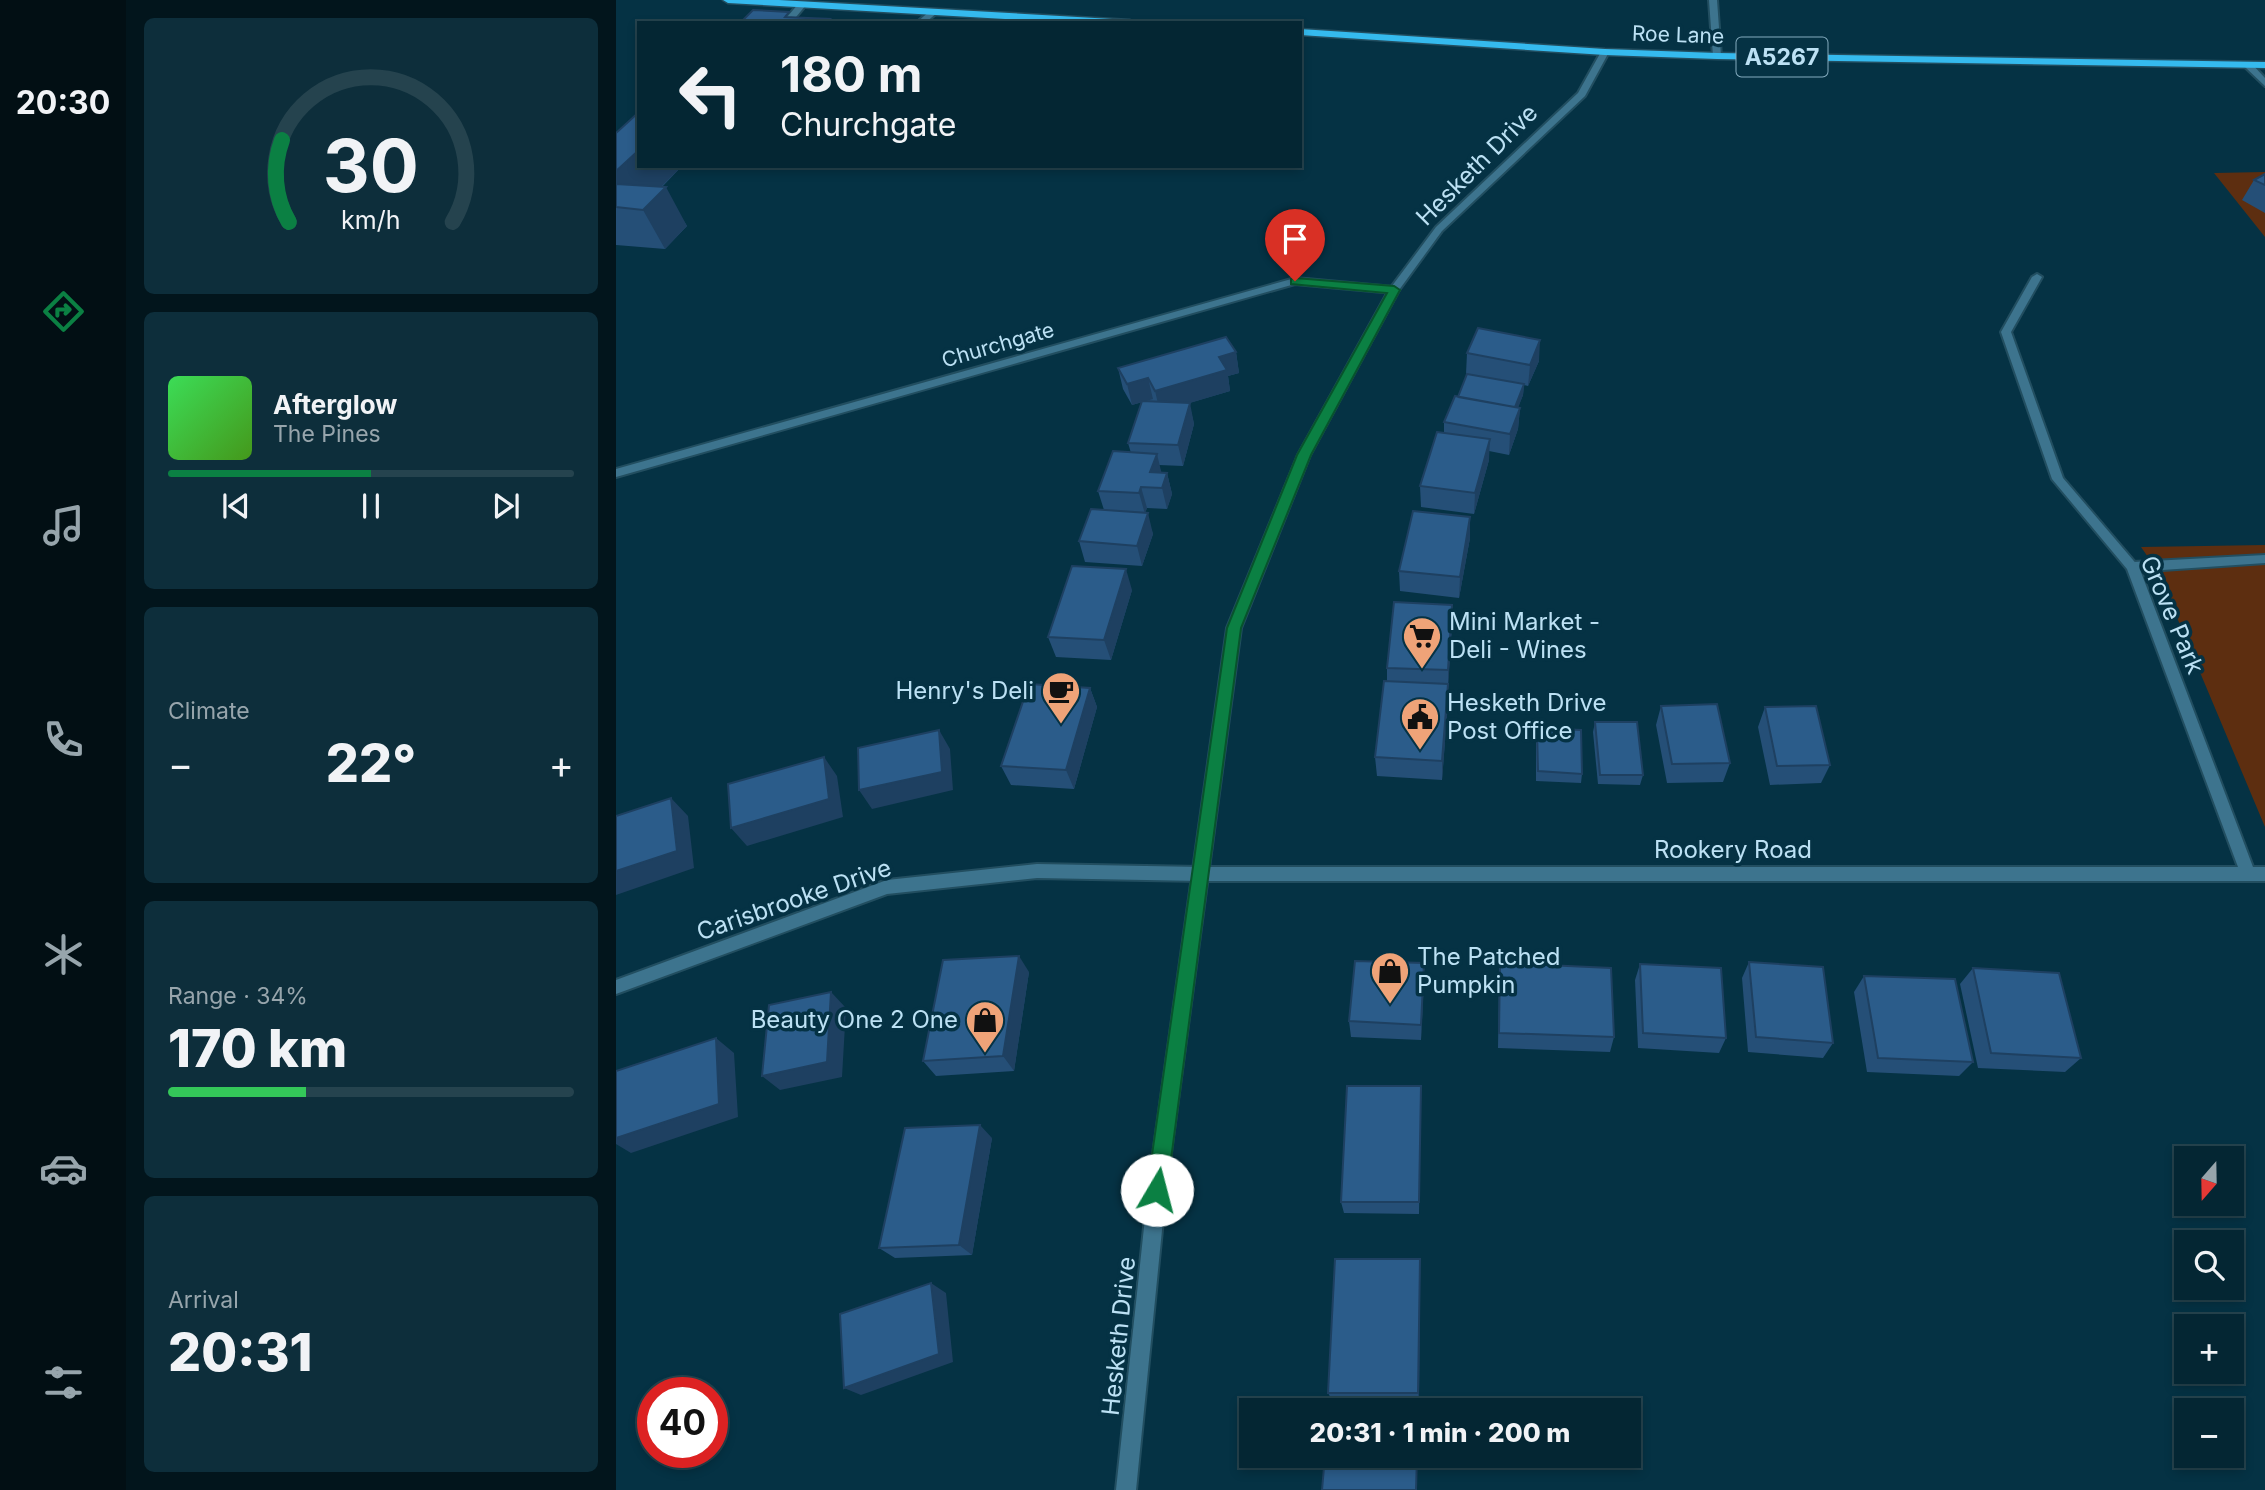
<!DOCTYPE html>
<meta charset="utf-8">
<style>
:root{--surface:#042633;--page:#0d2e3b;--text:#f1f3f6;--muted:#97a5ac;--line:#25434e;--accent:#0b8043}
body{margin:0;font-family:Inter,sans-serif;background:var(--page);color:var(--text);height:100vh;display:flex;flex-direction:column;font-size:26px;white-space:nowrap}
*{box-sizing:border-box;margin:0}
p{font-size:23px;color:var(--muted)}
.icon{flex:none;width:38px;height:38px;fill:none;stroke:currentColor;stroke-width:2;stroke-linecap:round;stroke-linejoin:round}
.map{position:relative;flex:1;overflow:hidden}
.drawer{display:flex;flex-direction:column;gap:18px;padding:18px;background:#02151c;width:490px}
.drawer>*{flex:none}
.guide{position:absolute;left:21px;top:21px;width:665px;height:147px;border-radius:0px;box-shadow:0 4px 10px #0003,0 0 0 2px var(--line);background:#042633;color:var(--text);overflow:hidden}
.needle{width:46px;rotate:200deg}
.fabs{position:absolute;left:1558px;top:1146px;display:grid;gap:14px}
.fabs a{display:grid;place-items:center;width:70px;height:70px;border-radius:0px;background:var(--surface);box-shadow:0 4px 10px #0003,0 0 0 2px var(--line);font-size:35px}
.speed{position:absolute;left:21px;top:1377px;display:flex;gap:14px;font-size:35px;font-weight:700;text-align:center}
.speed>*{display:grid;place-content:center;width:91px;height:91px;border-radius:50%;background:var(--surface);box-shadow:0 4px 10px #0003,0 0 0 2px var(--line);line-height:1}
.speed .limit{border:10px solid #d22;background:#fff;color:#111}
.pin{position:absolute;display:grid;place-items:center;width:60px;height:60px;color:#fff;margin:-72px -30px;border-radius:50% 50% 50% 0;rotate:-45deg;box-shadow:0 0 7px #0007}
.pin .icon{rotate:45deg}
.me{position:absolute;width:77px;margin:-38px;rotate:8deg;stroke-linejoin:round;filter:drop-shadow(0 0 5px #0008)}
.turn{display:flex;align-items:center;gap:24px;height:147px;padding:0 28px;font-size:32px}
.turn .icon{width:91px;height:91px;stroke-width:2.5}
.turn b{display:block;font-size:49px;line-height:60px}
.big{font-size:52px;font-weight:800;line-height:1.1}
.drawer .card{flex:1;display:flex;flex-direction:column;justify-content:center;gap:10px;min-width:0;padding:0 24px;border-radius:10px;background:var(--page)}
.drawer .dial{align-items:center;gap:0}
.dial svg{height:182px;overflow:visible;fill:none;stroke:var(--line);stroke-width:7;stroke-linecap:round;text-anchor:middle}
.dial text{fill:var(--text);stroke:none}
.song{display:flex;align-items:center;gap:21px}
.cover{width:84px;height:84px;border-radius:10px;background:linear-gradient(135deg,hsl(130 70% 55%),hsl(100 70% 35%))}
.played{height:7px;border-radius:4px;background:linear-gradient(90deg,var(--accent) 50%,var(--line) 50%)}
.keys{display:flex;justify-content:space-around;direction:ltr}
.heat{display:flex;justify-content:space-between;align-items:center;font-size:38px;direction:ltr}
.charge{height:10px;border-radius:5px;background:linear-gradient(90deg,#34c759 34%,var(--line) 0)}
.trip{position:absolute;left:623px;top:1398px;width:402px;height:70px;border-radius:0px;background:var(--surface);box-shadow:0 4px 10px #0003,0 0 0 2px var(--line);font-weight:800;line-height:70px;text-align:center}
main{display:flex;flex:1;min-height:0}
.dock{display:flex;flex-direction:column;width:126px;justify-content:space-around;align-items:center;background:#020f14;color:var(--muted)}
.dock .icon{width:49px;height:49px}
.dock .current{color:var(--accent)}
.dock b{font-size:32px;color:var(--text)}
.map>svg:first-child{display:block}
.green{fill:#5d2e10}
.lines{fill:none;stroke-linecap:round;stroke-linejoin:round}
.service-casing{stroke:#224e60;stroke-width:4}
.minor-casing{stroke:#224e60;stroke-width:4}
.tertiary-casing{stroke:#224e60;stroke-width:4}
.primary-casing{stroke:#224e60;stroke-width:3}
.service{fill:#3d748e;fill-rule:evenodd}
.minor{fill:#3d748e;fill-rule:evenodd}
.tertiary{fill:#3d748e;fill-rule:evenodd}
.primary{fill:#35baee;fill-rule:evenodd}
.wall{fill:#254f77}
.shaded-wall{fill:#1e4061}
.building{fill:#2b5c8a;stroke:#1e4061;stroke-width:2}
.route{fill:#0b8043;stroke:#07532c;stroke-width:2}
.labels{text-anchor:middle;stroke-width:7;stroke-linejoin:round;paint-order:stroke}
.far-street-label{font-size:21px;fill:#bce1f4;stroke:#053244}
.shield{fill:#053244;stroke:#85acbf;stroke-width:2}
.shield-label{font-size:23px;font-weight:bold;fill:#bce1f4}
.street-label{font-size:24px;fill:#bce1f4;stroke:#053244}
.poi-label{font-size:24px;fill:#bce1f4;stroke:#053244;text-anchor:start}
</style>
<main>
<nav class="dock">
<b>20:30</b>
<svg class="icon current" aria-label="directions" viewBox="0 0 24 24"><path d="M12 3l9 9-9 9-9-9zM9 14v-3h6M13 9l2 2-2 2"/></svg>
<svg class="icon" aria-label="music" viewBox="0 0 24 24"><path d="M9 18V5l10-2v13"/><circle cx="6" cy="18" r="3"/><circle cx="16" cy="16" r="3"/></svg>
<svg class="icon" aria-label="phone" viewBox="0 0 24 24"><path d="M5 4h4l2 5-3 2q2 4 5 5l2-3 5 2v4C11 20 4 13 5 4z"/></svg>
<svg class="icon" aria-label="climate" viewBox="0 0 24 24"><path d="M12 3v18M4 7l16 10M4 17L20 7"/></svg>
<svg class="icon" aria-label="car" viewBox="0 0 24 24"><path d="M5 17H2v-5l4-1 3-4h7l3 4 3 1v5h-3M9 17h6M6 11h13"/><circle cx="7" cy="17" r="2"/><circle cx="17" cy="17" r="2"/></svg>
<svg class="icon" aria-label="filters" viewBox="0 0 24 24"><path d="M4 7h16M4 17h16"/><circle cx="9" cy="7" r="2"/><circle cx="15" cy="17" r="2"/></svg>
</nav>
<section class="drawer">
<div class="card dial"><svg viewBox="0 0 100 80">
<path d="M14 69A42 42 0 1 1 86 69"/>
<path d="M14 69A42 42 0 0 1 11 33" stroke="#0b8043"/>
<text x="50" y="56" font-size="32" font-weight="700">30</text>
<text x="50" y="72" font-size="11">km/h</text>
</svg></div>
<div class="card">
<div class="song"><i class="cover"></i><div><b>Afterglow</b><p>The Pines</p></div></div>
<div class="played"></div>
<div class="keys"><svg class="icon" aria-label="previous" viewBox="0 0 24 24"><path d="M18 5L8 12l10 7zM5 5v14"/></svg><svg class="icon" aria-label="pause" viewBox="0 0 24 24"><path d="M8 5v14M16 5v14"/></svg><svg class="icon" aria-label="next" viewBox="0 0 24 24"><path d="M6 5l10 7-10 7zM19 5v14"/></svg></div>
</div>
<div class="card"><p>Climate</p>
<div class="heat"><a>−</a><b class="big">22°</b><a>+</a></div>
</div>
<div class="card"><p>Range · 34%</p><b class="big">170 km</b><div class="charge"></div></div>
<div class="card"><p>Arrival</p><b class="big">20:31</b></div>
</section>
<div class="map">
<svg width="1649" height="1490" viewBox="0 0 1649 1490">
<rect width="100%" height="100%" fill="#053244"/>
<path class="green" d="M1649 172V237L1598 173Z
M1649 545V827L1541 570 1525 547Z"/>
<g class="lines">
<g class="service-casing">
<path id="service" d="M183 3 190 5 175 23H166Z
M315 10 322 12 309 23H300Z
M1629 63H1635L1649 78V86L1629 67Z
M1649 555V563L1517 572 1511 567 1517 562Z"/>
</g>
<g class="minor-casing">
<path id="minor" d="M1421 274 1426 277 1395 332 1447 478 1523 567 1637 867H1649V881H584L421 878 271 894 0 994V980L271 880 421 864 584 867H1622L1511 569 1436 479 1385 332 1416 277Z
M679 278 778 287 783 290 778 293 679 284 0 477V469Z"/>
</g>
<g class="tertiary-casing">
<path id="tertiary" d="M1093 0H1101L1105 56 1101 58 1097 56Z
M986 50 993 52 969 96 826 231 783 290 694 455 625 628 550 1190 520 1490H500L532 1190 611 628 682 455 773 290 820 227 962 93Z"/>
</g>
<g class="primary-casing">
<path id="primary" d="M107 0H163L514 20 519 23H457L112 3Z
M684 29 989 49 1101 53 1649 62V68L1101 59 989 55 684 35Z"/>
</g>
<use href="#service" class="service"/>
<use href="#minor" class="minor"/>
<use href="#tertiary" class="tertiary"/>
<use href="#primary" class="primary"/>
</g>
<path class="wall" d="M0 133 66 166 46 187 71 226 49 249 0 245Z
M1649 174V213L1626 200 1638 180Z
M620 352 623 373 612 376 614 391 573 403 578 424 567 466 543 465 545 473H551L556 494 551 509 531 508 529 512 537 534 526 566 469 562 463 541 488 510 482 491 515 453 512 443 526 402 516 405 507 389 502 368Z
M851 353 923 361 912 386 908 385 907 395 902 407 904 408 902 429 893 455 873 451V460L858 514 805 507 804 486 828 433V422L856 375 850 374Z
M854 538 843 598 784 591 783 571Z
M516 590 495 660 440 657 432 637Z
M836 625 832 684V703L826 780 761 776 759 757 771 681V668Z
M474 688 481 707 458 789 395 785 385 766Z
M1045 706 1114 763 1107 782 1051 783 1040 725Z
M1149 707 1214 765 1205 783 1154 785 1142 727Z
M979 722 1027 775 1024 785 982 784 977 732Z
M921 728 966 774 965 783 920 781V738Z
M1133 962 1217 1043 1207 1058 1132 1052 1126 978Z
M884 963 998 1037 994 1052 882 1048 883 979Z
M1024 964 1110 1038 1103 1053 1022 1048 1019 980Z
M1357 968 1465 1058 1449 1072 1362 1068 1344 984Z
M413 972 398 1071 320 1076 307 1061Z
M1248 976 1357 1062 1343 1076 1251 1072 1238 992Z
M808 979 805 1040 735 1037 733 1021Z
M805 1086 803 1214 728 1213 725 1202Z
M376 1138 356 1255 279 1258 263 1248Z
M804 1270 803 1401 716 1400 712 1393Z"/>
<path class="shaded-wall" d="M23 150V166H66L23 209 0 203V171Z
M50 187 71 226 49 249 27 210Z
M924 340 923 361 912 386 914 365Z
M620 352 623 373 612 376 614 391 544 412 539 391 603 357Z
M532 378 537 399 516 405 511 384Z
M908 384 907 395 898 419 899 409Z
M574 403 578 424 567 466 562 445Z
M904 408 902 429 893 455 894 434Z
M874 439 873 460 858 514 859 493Z
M541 454 546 475 534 472Z
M551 473 556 494 551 509 546 488Z
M525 487 531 508 529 514 523 493Z
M532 513 537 534 526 566 521 546Z
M854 517V538L843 598 844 577Z
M510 569 516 590 495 660 488 640Z
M836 605V625L832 690V670Z
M832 684V703L826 780V761Z
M474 688 481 707 458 789 450 770Z
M323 730 334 749 337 790 256 809 243 790Z
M208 757 221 776 227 817 131 846 115 828Z
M55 798 72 816 78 868 0 895V871Z
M403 956 413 972 398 1071 387 1056Z
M808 963V979L805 1040V1025Z
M215 992 230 1008 226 1077 164 1090 146 1076Z
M100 1038 118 1053 122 1117 15 1153 0 1144V1138Z
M364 1125 376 1138 356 1255 343 1245Z
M804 1259V1270L803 1401 802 1393Z
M315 1283 330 1293 337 1362 245 1395 228 1388Z"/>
<path class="building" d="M137 10 173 12 169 17 214 19 211 23H124Z
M23 112V150L0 171V133Z
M1649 174V185L1638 180Z
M0 184 50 187 27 210 0 207Z
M862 328 924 340 914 365 851 353Z
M610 337 620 352 603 357 611 370 539 391 532 378 511 384 502 368Z
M851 374 908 384 899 407 842 397Z
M839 396 904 408 894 434 828 422Z
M526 401 574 403 562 445 512 443Z
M821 432 874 439 859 493 804 486Z
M497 451 541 454 534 472 551 473 546 488 525 487 523 493 482 491Z
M475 509 532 513 521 546 463 541Z
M797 511 854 517 844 577 783 571Z
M456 566 510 569 488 640 432 637Z
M778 602 836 605 832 670 771 668Z
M768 681 832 684 826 761 759 757Z
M413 684 474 688 450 770 385 766Z
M1101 704 1114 763 1056 764 1045 706Z
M1200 706 1214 765 1161 766 1149 707Z
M979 722H1021L1027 775H984Z
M921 728 965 730 966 774 922 771Z
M323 730 326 772 243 790 242 748Z
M208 757 213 799 115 828 112 784Z
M55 798 61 851 0 871V816Z
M403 956 387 1056 307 1061 327 960Z
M739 961 808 963 805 1025 733 1021Z
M1133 962 1207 967 1217 1043 1140 1037Z
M884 963 995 968 998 1037 883 1033Z
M1024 964 1105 968 1110 1038 1027 1033Z
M1357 968 1443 973 1465 1058 1375 1053Z
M1248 976 1339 979 1357 1062 1262 1058Z
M215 992 211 1062 146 1076 153 1005Z
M100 1038 103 1104 0 1138V1071Z
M731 1086H805L803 1202H725Z
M364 1125 343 1245 263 1248 289 1128Z
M719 1259H804L802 1393H712Z
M315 1283 323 1354 228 1388 224 1314Z
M709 1456H801L800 1490H706Z"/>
<path class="route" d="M679 278 778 286 784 290 695 455 625 628 551 1190 548 1197 541 1200 534 1197 531 1190 611 628 681 455 771 293 675 284V279Z"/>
<defs>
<g id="supermarket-pin" transform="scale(2.0125)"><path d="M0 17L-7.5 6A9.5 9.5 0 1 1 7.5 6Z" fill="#efa378" stroke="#053244"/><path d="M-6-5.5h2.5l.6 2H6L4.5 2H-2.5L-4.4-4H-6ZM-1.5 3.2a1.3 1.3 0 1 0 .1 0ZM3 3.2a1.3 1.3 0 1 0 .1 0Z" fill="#111"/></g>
<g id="cafe-pin" transform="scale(2.0125)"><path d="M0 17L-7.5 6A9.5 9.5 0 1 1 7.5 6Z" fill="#efa378" stroke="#053244"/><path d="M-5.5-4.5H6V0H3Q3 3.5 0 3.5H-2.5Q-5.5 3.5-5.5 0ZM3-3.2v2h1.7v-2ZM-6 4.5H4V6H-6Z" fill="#111"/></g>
<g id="civic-pin" transform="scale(2.0125)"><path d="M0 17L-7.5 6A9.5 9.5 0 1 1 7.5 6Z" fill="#efa378" stroke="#053244"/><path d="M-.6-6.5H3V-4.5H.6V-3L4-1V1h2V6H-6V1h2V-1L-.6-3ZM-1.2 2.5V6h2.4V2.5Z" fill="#111"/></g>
<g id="shop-pin" transform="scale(2.0125)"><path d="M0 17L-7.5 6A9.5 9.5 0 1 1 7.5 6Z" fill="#efa378" stroke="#053244"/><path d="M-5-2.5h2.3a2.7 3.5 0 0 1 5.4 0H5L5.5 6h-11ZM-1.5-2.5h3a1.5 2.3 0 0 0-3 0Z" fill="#111"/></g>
</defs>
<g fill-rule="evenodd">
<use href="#supermarket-pin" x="806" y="636"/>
<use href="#cafe-pin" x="445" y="691"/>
<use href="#civic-pin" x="804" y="717"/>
<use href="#shop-pin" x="774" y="971"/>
<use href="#shop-pin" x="369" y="1020"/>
</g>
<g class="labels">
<g class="far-street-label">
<text transform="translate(1062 35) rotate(2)" y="7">Roe Lane</text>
<text transform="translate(382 345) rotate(-16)" y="7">Churchgate</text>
</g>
<rect class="shield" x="1120.5" y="37.5" width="91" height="39" rx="5"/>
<g class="shield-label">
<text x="1166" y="65">A5267</text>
</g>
<g class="street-label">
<text transform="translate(861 165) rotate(-45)" y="8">Hesketh Drive</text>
<text transform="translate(1556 615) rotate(67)" y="8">Grove Park</text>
<text x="1117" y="858">Rookery Road</text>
<text transform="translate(178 900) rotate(-19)" y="8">Carisbrooke Drive</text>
<text transform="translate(503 1336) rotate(-84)" y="8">Hesketh Drive</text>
</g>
<g class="poi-label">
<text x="833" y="630">Mini Market -<tspan x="833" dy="28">Deli - Wines</tspan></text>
<text x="418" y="699" text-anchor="end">Henry's Deli</text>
<text x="831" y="711">Hesketh Drive<tspan x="831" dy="28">Post Office</tspan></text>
<text x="801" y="965">The Patched<tspan x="801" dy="28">Pumpkin</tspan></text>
<text x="342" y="1028" text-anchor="end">Beauty One 2 One</text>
</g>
</g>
</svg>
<div class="fabs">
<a><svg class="needle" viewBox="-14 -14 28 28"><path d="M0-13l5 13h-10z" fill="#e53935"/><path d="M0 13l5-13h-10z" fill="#97a5ac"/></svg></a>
<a><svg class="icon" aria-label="search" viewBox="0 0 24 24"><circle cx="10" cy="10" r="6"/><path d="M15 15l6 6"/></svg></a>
<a>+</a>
<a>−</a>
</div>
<div class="speed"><div class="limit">40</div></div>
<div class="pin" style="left:679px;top:281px;background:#d93025"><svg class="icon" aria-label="arrive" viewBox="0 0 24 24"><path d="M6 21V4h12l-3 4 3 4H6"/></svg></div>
<svg class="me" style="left:541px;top:1190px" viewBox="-20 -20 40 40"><circle r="19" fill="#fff"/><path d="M0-13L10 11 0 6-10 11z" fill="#0b8043"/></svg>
<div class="trip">20:31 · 1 min · 200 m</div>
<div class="guide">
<div class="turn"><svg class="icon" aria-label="left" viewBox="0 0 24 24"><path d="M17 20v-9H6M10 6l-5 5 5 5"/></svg><div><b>180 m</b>Churchgate</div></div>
</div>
</div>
</main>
